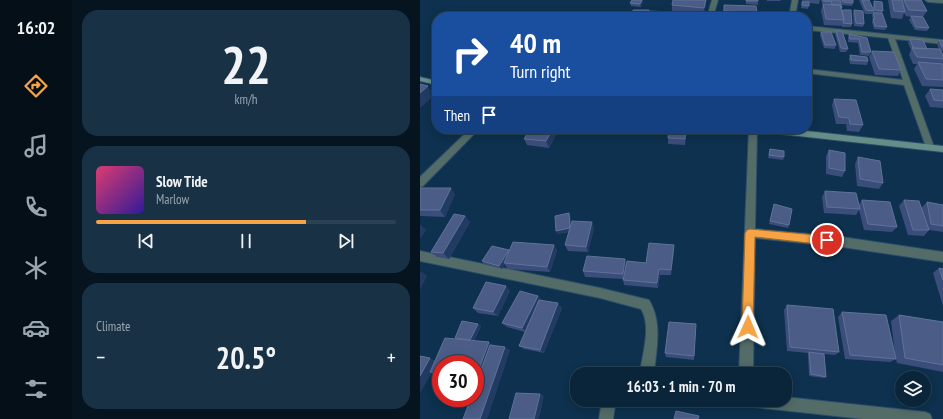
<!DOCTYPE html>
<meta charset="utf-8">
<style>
:root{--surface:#0a253a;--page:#183145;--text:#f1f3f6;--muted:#99a5af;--line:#2a4254;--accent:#f5a345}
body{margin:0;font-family:"PT Sans Narrow",sans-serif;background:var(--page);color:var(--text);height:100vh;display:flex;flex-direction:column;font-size:15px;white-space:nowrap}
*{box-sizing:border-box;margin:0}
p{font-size:13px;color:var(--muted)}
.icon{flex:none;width:22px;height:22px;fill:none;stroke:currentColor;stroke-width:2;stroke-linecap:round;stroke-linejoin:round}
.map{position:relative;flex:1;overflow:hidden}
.drawer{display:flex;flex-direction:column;gap:10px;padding:10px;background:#061420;width:348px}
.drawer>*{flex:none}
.guide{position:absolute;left:12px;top:12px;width:380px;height:122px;border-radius:16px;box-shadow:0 2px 10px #0003,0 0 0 1px var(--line);background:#1a4fa0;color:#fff;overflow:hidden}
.buttons{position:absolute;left:475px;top:371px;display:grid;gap:8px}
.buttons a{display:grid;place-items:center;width:36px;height:36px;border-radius:50%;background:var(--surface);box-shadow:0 2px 10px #0003,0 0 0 1px var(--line);font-size:20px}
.speed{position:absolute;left:12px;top:355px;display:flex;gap:8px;font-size:20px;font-weight:700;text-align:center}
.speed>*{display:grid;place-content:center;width:52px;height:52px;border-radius:50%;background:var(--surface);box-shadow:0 2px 10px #0003,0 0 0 1px var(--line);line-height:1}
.speed .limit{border:6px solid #d22;background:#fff;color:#111}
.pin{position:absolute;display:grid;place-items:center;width:34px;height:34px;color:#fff;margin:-17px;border:2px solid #fff;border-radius:50%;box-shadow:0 1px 4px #0007}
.me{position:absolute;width:44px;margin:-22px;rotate:1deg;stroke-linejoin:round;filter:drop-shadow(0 0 3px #0008)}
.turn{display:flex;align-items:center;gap:14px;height:84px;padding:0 12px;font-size:18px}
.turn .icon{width:52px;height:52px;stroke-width:2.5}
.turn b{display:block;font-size:28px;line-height:34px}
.then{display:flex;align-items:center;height:38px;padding:0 12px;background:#0003;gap:8px;font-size:15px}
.big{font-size:30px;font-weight:800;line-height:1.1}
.drawer .tile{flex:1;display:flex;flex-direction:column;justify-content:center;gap:6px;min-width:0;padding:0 14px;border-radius:16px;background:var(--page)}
.drawer .dial{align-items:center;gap:0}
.dial b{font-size:52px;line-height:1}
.song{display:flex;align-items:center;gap:12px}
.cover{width:48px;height:48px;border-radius:6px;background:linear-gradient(135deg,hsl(340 70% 55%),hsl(250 70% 35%))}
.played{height:4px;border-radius:2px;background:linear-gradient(90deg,var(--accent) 70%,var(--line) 70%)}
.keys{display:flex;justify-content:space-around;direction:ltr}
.heat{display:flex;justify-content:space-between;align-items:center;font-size:22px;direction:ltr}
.trip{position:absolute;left:150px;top:367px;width:222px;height:40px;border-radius:16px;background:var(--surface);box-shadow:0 2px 10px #0003,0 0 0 1px var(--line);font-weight:800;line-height:40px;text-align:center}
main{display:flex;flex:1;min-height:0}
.menu{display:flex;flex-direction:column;width:72px;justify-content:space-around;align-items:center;background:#040f17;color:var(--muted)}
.menu .icon{width:28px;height:28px}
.menu .current{color:var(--accent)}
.menu b{font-size:18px;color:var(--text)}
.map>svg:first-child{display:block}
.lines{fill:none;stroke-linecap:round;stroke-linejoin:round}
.street-casing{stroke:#2c4d69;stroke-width:2}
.secondary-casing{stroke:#2c4d69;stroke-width:2}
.street{fill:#536c68;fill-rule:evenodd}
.secondary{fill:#668e89;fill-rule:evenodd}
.wall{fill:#3b4d7a}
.shaded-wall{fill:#223b63}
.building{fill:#4b5d87;stroke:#5f7298}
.route{fill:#f5a345;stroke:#9f6a2d}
</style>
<main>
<nav class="menu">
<b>16:02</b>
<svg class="icon current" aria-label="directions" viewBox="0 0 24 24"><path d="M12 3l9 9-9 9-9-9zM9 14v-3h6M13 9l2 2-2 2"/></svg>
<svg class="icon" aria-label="music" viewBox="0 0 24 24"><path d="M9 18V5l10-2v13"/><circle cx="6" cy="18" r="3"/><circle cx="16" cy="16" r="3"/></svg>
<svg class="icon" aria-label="phone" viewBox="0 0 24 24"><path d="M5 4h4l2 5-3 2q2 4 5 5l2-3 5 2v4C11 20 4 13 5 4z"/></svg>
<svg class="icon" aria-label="climate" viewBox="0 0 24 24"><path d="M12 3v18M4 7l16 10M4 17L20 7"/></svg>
<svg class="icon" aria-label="car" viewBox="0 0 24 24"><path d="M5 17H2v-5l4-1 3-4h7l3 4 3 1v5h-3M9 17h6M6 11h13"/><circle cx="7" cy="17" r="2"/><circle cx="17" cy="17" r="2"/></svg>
<svg class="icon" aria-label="filters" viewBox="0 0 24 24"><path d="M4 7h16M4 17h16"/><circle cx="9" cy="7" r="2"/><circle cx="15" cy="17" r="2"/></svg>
</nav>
<section class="drawer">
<div class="tile dial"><b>22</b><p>km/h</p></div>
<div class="tile">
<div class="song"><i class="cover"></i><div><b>Slow Tide</b><p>Marlow</p></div></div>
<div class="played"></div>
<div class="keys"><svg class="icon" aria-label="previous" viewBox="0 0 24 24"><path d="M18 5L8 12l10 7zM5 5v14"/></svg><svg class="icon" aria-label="pause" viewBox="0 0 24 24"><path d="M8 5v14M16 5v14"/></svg><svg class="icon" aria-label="next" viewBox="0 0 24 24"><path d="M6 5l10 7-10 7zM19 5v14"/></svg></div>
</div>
<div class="tile"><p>Climate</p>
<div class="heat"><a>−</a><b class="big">20.5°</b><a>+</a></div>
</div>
</section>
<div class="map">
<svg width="523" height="419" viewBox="0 0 523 419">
<rect width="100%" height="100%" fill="#0d314e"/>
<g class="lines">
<g class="street-casing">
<path id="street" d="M292 0H298L293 17H287Z
M372 0H378L375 17H369Z
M505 0H523V3L508 2Z
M230 11 272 15 275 17H252L228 14 227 13Z
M387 26 523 40V44L475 39 514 147 513 149 510 150 506 147 484 85 387 73V69L483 80 468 38 387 30Z
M50 129H59L3 186 0 187V177Z
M329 129H337L335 229 422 237 523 252V262L422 247 335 238 333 374H319Z
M0 251 180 288 229 300C243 323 236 349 234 374H220C222 354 232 327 221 309L180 298 0 261Z
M365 397 505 412 510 414 512 419H443L334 407 329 405 327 400H365Z
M182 400H196L193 419H179Z"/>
</g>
<g class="secondary-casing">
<path id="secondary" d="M0 77 17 81V85L0 81Z
M337 129H368L523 146V152L341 132Z"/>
</g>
<use href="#street" class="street"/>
<use href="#secondary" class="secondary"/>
</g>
<path class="wall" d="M212 0H223V1L221 7 211 6 210 3Z
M326 0H338V5L326 4Z
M347 0H361L360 1H347Z
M382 0H400L399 4 389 3 388 9 381 8 382 3Z
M401 0H420L422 8 421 10 432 24 431 27H422V26L404 25 401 11 403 4H402Z
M420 0H433V3L432 6 422 5Z
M439 0H442L453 9V5L454 1 463 11 462 13 467 27 465 30 454 29 452 22 453 20 452 16 453 12 452 14H445Z
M468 0H501L507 11 503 17 509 28 507 31 495 30 489 20 491 17 486 16 484 13 482 19 471 18Z
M286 4 284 14 252 12V5Z
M304 5 337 12 336 17H303Z
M434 10 444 24 443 27 434 26 433 14Z
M416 31 428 49 426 52H420L415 34Z
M401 32 416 45 415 49 404 48 400 35Z
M429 34 447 38 451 52 449 56 440 55 438 43 428 42V38Z
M490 39 507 49H519L517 44 519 40 523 41V51H520L523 55V62L522 64H523V87L502 86 494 69 497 64H493L489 55 491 50 488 43Z
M452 51 481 70 478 76 455 75 449 57Z
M430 55 448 61 447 65 430 64 429 59Z
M510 89 523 90V108L510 107 505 96Z
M414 99 443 125 439 132 427 131 426 124H416L412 105Z
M139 129 129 148 107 145 104 139Z
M188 129H209L207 135 189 134Z
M267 129 265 145 248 144V138Z
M350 149 364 157 363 160 348 158Z
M409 150 425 171 422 177 406 174V156Z
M438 157 463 183 459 189 437 186 435 164Z
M0 188 35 194 25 217 0 216Z
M405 191 439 205 442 200 477 227 472 232 444 230 439 210 436 215 404 213 402 197Z
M484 200 501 208 507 202 523 205V232L509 230 504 236 488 235 479 206Z
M354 204 369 225 368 228 349 224Z
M45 216 50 222 29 259 17 257 11 252Z
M151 217V225L174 228 168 252 148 251 145 245 149 232 137 234Z
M134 245 137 251 130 272 88 269 84 264 82 269 64 264 62 261 89 250Z
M254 251 251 275H240L238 288 204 285 203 279 165 277 163 271 206 263H226Z
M519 268 523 269V306L513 273Z
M90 291 78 316 58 313 53 308Z
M118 296 121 300 142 308 124 353 104 349 99 346 105 332 87 327 82 323Z
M367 305 419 352 415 355 404 354 406 377 404 378 389 376 388 354V353L367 351 364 310Z
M422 312 475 354 471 321 479 315 523 322V372L477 363 476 359 470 362 425 359 418 317Z
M58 324 61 326 54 341 69 342 73 346 90 350 67 419H43L58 379H55V364H21V376H17L11 373 0 393V356L15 361 37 339 35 338Z
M276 324 274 360 246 357 245 353Z"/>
<path class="shaded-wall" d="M222 0H223V1L221 7 220 4Z
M286 0V4L284 14V8Z
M229 10V17H227Z
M8 86 14 96 0 108V93Z
M133 129H139L129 148 126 141Z
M206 129H209L207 135Z
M266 129H267L265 145V139Z
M31 188 35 194 25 217 20 210Z
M149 213 151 217V231L137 234 136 231Z
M45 216 50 222 29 259 23 253Z
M172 222 174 228 168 252 166 247Z
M0 224 6 230 0 239Z
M134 245 137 251 130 272 127 267Z
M254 245V251L251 275V270Z
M89 250 91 253 82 269 79 266Z
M205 259 207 264 204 279 203 274Z
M239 269 240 275 238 288 237 283Z
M1 271 7 276 0 290V273Z
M86 286 90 291 78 316 73 312Z
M118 296 122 301 106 332 102 328Z
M138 303 142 308 124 353 120 350Z
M58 324 61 326 53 342 50 340Z
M69 342 74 346 62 380 56 377Z
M85 347 90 350 67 419H60Z
M10 358 17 362 0 393V376Z
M120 394 124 396 119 419H114Z"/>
<path class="building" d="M212 0H222L220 4 210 3Z
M253 0H286L284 8 252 5Z
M326 0H338V1H326Z
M403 0H410V2L403 1Z
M411 0H420L422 8H421L420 5H412Z
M422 0H433V3L423 2Z
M442 0H449L454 11 446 10Z
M472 0H482L485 12 474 11Z
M484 0H501L507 11 489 10Z
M454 1 462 2 463 11 455 10Z
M382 2H389V6L382 5Z
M403 4 420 5 424 20 406 19Z
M304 5 336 6 337 12 304 11Z
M213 10H229L227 17H211Z
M422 10H431L432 24 423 23 424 20Z
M434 10 443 11 444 24 436 23Z
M453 13H462L467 27 455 26 453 19H455Z
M233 15 239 16V17H232Z
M247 15 259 16V17H246Z
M491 16 503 17 509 28 496 27Z
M416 31H422L428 49 421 48Z
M401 32H411L416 45H405Z
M429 34 447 38 451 52H442L439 39H430Z
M490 39 503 40 507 49 493 48Z
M519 40 523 41V47H522Z
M492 48 520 49 523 55V59L497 57Z
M452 51 474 52 481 70 459 69Z
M430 55 447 57 448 61 431 60Z
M498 62 523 64V80L506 79Z
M0 84 8 86 0 93Z
M510 89 523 90V101L514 100Z
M414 99 436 100 443 125 430 124 429 118 419 117Z
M110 129H133L126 141 104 139Z
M249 129H266L265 139 248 138Z
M350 149 364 151V157L349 155Z
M409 150 425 153V171L409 168Z
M438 157 460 161 463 183 440 179Z
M0 188H31L20 210H0Z
M405 191 436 193 440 209 407 207Z
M442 200 470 202 477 227 448 224Z
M484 200 499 201 509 230H493Z
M507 202 523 205V226L511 224Z
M354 204 372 209 369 225 350 221Z
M149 213 150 228 136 231 135 216Z
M34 214 45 216 23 253 11 252Z
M152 221 172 222 166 247 145 245Z
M93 242 134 245 127 267 84 263Z
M229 243 254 245 251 270 239 269 237 283 203 280 207 261 226 263Z
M72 246 89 250 79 266 62 261Z
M167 256 205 259 203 274 163 271Z
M519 268 523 269V280Z
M66 282 86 286 73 312 53 308Z
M100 291 118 296 102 328 82 323Z
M119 300 138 303 120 350 99 346Z
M367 305 413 309 419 352 370 347Z
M422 312 466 315 476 359 430 355Z
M479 315 523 322V365L485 358Z
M42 321 58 324 50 340 35 338Z
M249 322 276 324 274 356 245 353Z
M25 338 69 342 56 377H55V364H21V373L10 372Z
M70 345 85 347 60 419H43L51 398H55V386Z
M389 352 404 354 406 377 391 374Z
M0 356 10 358 0 376Z
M96 393 120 394 114 419H89Z
M256 411 279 416 278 419H254Z"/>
<path class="route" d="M330 229 407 236 410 237 412 240 410 243 407 245 335 237 333 327 331 331 328 332 324 331 322 327 325 233 327 230Z"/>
</svg>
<div class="buttons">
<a><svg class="icon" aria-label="layers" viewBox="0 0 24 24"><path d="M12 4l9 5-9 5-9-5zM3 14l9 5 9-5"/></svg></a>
</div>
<div class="speed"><div class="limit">30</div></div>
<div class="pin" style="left:407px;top:240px;background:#d93025"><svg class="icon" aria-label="arrive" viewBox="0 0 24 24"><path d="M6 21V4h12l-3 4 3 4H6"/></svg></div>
<svg class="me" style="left:328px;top:327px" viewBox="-20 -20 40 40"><path d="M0-17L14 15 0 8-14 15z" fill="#f5a345" stroke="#fff" stroke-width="4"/></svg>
<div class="trip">16:03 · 1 min · 70 m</div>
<div class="guide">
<div class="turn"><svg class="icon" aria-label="right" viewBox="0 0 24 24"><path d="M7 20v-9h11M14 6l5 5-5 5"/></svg><div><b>40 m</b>Turn right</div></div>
<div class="then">Then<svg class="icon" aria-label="arrive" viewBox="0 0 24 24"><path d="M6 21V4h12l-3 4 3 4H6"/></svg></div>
</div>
</div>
</main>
